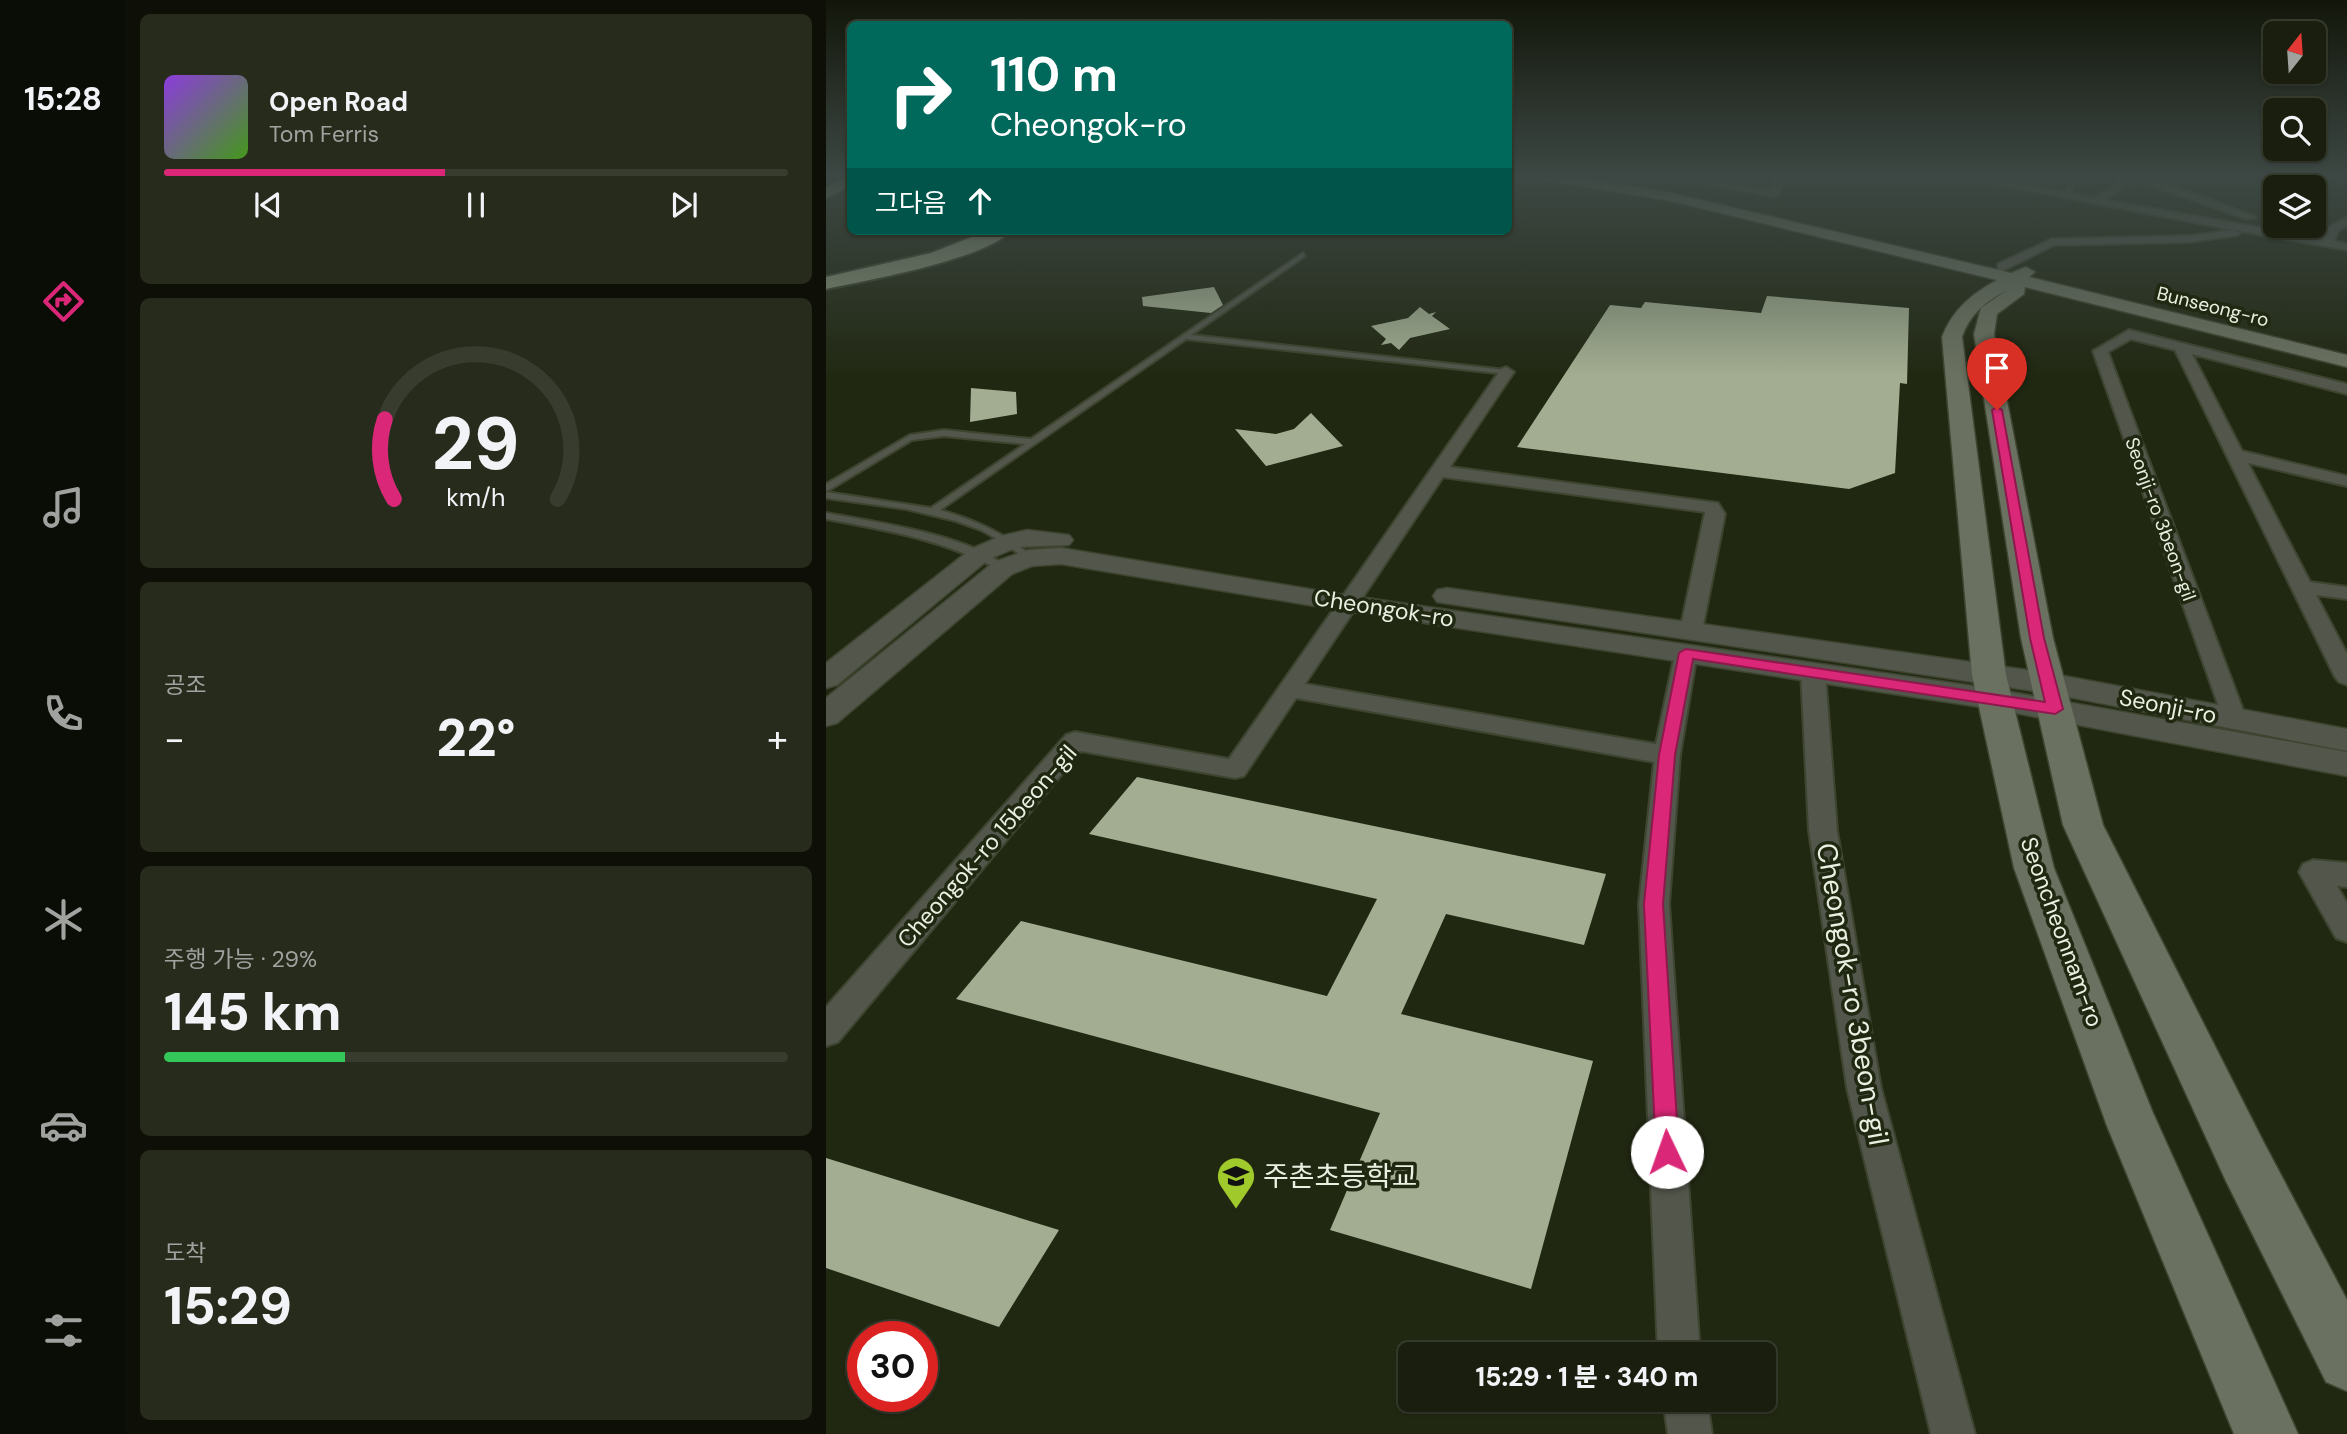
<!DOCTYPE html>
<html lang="ko">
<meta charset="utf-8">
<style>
:root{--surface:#191e0e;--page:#262b1c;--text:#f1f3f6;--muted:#9fa29e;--line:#373c2e;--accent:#db2777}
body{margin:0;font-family:"DM Sans","Noto Sans KR",sans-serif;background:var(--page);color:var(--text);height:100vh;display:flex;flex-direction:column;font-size:26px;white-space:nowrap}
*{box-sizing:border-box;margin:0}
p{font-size:23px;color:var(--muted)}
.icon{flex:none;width:38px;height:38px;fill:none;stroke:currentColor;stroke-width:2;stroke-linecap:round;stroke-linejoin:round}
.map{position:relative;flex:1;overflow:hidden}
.details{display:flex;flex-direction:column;gap:14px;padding:14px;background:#0e1008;width:700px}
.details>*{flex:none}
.hud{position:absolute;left:21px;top:21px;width:665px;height:214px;border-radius:10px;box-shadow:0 2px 5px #0004,0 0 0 2px var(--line);background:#00695c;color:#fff;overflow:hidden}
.needle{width:46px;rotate:17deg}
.buttons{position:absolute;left:1437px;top:21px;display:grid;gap:14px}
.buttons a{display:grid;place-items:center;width:63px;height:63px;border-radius:10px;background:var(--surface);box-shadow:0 2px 5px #0004,0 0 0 2px var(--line);font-size:35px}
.speed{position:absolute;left:21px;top:1321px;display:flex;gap:14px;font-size:35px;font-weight:700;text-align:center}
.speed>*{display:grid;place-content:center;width:91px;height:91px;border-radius:50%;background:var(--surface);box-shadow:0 2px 5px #0004,0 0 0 2px var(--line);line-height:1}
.speed .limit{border:10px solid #d22;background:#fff;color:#111}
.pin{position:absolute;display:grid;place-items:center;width:60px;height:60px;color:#fff;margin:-72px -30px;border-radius:50% 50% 50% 0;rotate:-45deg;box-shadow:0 0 7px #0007}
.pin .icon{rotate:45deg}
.me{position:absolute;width:77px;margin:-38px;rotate:357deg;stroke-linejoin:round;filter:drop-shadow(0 0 5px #0008)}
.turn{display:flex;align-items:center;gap:24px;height:147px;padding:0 28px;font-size:32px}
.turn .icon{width:91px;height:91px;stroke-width:2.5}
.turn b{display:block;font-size:49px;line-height:60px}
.then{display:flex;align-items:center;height:66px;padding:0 28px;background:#0003;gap:14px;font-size:26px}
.big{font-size:52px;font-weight:800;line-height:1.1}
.details .card{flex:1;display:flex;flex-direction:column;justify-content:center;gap:10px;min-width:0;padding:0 24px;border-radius:10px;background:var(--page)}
.details .dial{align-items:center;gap:0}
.dial svg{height:182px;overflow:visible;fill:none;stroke:var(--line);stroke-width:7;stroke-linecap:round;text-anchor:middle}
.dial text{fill:var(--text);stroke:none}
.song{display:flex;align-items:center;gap:21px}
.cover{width:84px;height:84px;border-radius:10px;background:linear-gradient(135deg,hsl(270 70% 55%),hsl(100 70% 35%))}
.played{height:7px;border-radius:4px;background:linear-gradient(90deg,var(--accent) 45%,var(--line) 45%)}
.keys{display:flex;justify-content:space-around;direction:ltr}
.heat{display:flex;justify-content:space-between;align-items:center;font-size:38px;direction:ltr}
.charge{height:10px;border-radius:5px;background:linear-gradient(90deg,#34c759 29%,var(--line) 0)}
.trip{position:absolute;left:572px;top:1342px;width:378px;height:70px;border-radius:10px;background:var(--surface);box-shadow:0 2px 5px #0004,0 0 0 2px var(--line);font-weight:800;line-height:70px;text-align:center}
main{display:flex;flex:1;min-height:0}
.dock{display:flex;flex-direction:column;width:126px;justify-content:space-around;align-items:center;background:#0a0c06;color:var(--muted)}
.dock .icon{width:49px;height:49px}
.dock .active{color:var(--accent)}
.dock b{font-size:32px;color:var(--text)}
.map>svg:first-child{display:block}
.building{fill:#a2ad91}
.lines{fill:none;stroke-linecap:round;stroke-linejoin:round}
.service-casing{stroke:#3d442f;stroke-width:4}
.minor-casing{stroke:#3d442f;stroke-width:4}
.tertiary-casing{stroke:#3d442f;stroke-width:3}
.secondary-casing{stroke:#3d442f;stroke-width:3}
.trunk-casing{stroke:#3d442f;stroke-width:4}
.service{fill:#52564b;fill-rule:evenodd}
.minor{fill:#52564b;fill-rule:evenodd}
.tertiary{fill:#52564b;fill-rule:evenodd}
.secondary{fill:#6a7160;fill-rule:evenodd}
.trunk{fill:#869076;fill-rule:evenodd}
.route{fill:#db2777;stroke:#8e194d;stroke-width:2}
.labels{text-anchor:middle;stroke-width:7;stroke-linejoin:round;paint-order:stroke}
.far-street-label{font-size:19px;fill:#eaf0e1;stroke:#212812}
.street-label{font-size:23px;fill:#eaf0e1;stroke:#212812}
.near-street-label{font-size:28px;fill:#eaf0e1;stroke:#212812}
.near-poi-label{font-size:28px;fill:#eaf0e1;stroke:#212812;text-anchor:start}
</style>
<main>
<nav class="dock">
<b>15:28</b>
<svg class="icon active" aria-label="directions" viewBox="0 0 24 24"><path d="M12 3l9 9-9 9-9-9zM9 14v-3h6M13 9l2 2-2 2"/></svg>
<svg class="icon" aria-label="music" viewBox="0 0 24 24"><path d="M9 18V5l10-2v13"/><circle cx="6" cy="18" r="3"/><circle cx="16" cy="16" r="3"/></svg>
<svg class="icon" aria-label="phone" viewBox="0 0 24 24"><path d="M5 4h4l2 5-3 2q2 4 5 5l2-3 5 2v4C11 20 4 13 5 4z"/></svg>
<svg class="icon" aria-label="climate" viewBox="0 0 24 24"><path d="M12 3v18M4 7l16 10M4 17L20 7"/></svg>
<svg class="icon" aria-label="car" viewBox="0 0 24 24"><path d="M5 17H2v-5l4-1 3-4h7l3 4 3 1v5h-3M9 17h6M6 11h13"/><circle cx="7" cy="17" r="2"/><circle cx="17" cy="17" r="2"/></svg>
<svg class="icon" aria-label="filters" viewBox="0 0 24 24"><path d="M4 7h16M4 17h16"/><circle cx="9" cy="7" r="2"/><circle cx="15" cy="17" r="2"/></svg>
</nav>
<section class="details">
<div class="card">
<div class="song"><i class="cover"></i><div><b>Open Road</b><p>Tom Ferris</p></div></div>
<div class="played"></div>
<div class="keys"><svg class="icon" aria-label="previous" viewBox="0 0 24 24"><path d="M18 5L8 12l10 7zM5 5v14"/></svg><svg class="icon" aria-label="pause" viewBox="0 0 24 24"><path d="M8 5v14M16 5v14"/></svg><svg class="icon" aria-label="next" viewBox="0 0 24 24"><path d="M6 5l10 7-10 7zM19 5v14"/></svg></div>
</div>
<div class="card dial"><svg viewBox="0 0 100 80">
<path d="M14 69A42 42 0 1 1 86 69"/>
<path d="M14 69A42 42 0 0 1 10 34" stroke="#db2777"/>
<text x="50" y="56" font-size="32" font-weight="700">29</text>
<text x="50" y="72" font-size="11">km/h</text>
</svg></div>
<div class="card"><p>공조</p>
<div class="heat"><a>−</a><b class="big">22°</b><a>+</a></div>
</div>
<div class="card"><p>주행 가능 · 29%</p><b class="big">145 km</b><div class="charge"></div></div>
<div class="card"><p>도착</p><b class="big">15:29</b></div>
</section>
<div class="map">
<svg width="1521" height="1434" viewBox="0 0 1521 1434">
<rect width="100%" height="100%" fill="#212812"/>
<path class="building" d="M388 287 397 305 385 313 317 306 316 297Z
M941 296 1083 308 1081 384 1074 383 1069 473 1023 489 691 447 784 305 815 308 819 302 935 313Z
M594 307 603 314 610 312 606 316 624 329 584 338 573 350 565 343 555 345 560 339 545 326 582 318Z
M145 388 190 392 191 414 144 422Z
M485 413 517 446 440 466 409 429 450 434 468 429Z
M311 777 780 874 758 945 620 914 575 1014 767 1061 705 1289 504 1230 554 1113 130 999 195 921 501 996 551 899 263 834Z
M0 1158 233 1230 173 1327 0 1268Z"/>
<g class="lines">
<g class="service-casing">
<path id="service" d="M1236 175H1241L1249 184 1243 196 1238 195 1244 184Z
M477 253 479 256 365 335 680 370 684 372 680 374 360 339 114 510C149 520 178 533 206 556L207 558 202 561 178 543 155 530 130 521 80 509 0 498V492L105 508 199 444 118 436 86 440 3 490 0 491V484L84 435 118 430 205 439Z
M0 513C49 522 145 535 182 568L177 571 173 570C119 540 60 530 0 519Z"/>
</g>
<g class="minor-casing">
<path id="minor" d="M834 175H855L944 190 950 175H960L953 194 948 197Z
M1122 175H1143L1268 198 1283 190 1294 180 1335 175 1340 178 1333 181 1430 217 1421 219 1318 183 1300 185 1279 200 1497 239 1503 227 1521 217V225L1512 231 1508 241 1521 244V250L1408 230 1414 233 1412 235 1364 242 1228 245 1176 271 1172 270V264L1226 239 1364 236 1408 230Z
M1303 330 1521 384V394L1366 354 1416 451 1521 476V486L1422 463 1484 582 1521 587V599L1490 595 1521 654V685L1513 682 1509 677 1349 350 1305 339 1282 352 1420 718 1417 724 1408 726 1399 724 1267 351Z
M680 367 688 372 624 467 892 503 899 514 876 631 865 638 854 631 879 512 617 477 479 684 830 744 849 653 852 648H868L871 653 854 755 843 904 874 1354H832L813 904 828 762 470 698 418 776 409 778 255 751 12 1042 0 1046V1007L240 735 249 732 403 759 675 369Z
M987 664 995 667 999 672 1011 831 1055 1088 1149 1434H1105L1021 1088 983 831 975 672 979 667Z
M1487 860 1521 863V887L1511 886 1521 903V942L1510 938 1473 872 1477 864Z
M837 1400H881L886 1434H842Z"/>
</g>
<g class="tertiary-casing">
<path id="tertiary" d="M201 530 243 535 247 540 243 545 192 547 163 559 11 685 0 688V663L145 549 175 536Z
M235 548 519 595 1168 689 1521 752V776L1168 709 519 611 235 564 206 566 186 574 11 723 0 726V698L168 562 202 550Z
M621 588 1222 673 1521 729V751L1222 693 611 602 607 596 611 590Z"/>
</g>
<g class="secondary-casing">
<path id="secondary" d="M703 175H735L845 193 1185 273 1200 267 1209 272 1203 277 1521 355V367L1199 287 1198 294 1171 314 1168 334 1227 638 1277 825 1437 1141 1521 1300V1391L1500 1382 1399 1179 1237 825 1195 638 1148 334 1155 308 1181 290C1159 302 1144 314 1136 337L1180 675 1228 868 1327 1113 1472 1434H1408L1281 1126 1188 868 1146 675 1116 337C1127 309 1146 294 1171 280L845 201 710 179Z"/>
</g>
<g class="trunk-casing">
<path id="trunk" d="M24 175V186L0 198V187Z
M161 231H184C161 259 38 281 0 289V277L105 253Z"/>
</g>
<use href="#service" class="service"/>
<use href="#minor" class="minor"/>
<use href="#tertiary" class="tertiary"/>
<use href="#secondary" class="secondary"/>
<use href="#trunk" class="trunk"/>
</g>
<linearGradient id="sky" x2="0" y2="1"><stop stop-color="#12160a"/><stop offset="0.47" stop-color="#3d4844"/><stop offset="1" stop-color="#3d4844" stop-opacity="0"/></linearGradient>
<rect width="1521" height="376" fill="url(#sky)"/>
<path class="route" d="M1171 407 1176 410 1218 638 1237 709 1229 714 867 659 849 755 837 904 853 1152 850 1161 841 1164 833 1161 830 1152 818 904 833 755 853 653 860 649 1219 702 1204 638 1166 410Z"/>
<defs>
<g id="school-pin" transform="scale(2.0125)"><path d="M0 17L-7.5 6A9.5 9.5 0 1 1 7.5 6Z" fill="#a0c92b" stroke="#212812"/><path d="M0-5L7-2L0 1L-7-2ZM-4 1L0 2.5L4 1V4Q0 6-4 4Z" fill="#111"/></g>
</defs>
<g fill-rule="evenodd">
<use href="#school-pin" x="410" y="1176"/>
</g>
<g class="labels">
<g class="far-street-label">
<text transform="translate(1387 306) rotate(14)" y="7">Bunseong-ro</text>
<text transform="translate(1335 519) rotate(70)" y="7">Seonji-ro 3beon-gil</text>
</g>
<g class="street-label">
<text transform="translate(558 608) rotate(9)" y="8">Cheongok-ro</text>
<text transform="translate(1342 706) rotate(11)" y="8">Seonji-ro</text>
<text transform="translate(161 846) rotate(-49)" y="8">Cheongok-ro 15beon-gil</text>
<text transform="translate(1236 932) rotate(70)" y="8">Seoncheonnam-ro</text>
</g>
<g class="near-street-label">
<text transform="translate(1027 994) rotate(80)" y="10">Cheongok-ro 3beon-gil</text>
</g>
<g class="near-poi-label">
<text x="437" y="1186">주촌초등학교</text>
</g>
</g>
</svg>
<div class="buttons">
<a><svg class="needle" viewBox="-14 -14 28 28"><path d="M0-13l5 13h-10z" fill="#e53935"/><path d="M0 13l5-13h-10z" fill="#9fa29e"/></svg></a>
<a><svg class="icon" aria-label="search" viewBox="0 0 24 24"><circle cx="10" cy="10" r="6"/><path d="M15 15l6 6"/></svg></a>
<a><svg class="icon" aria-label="layers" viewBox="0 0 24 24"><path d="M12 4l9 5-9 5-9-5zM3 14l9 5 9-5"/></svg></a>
</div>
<div class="speed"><div class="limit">30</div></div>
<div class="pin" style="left:1171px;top:410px;background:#d93025"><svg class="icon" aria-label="arrive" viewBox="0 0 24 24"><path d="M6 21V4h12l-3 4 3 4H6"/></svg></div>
<svg class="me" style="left:841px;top:1152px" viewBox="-20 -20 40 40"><circle r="19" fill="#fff"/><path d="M0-13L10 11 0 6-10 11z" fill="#db2777"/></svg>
<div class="trip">15:29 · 1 분 · 340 m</div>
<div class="hud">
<div class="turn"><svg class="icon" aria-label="right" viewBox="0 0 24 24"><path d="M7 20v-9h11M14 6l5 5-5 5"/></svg><div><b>110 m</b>Cheongok-ro</div></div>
<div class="then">그다음<svg class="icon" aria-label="ahead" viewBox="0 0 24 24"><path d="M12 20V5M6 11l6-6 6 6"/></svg></div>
</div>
</div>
</main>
